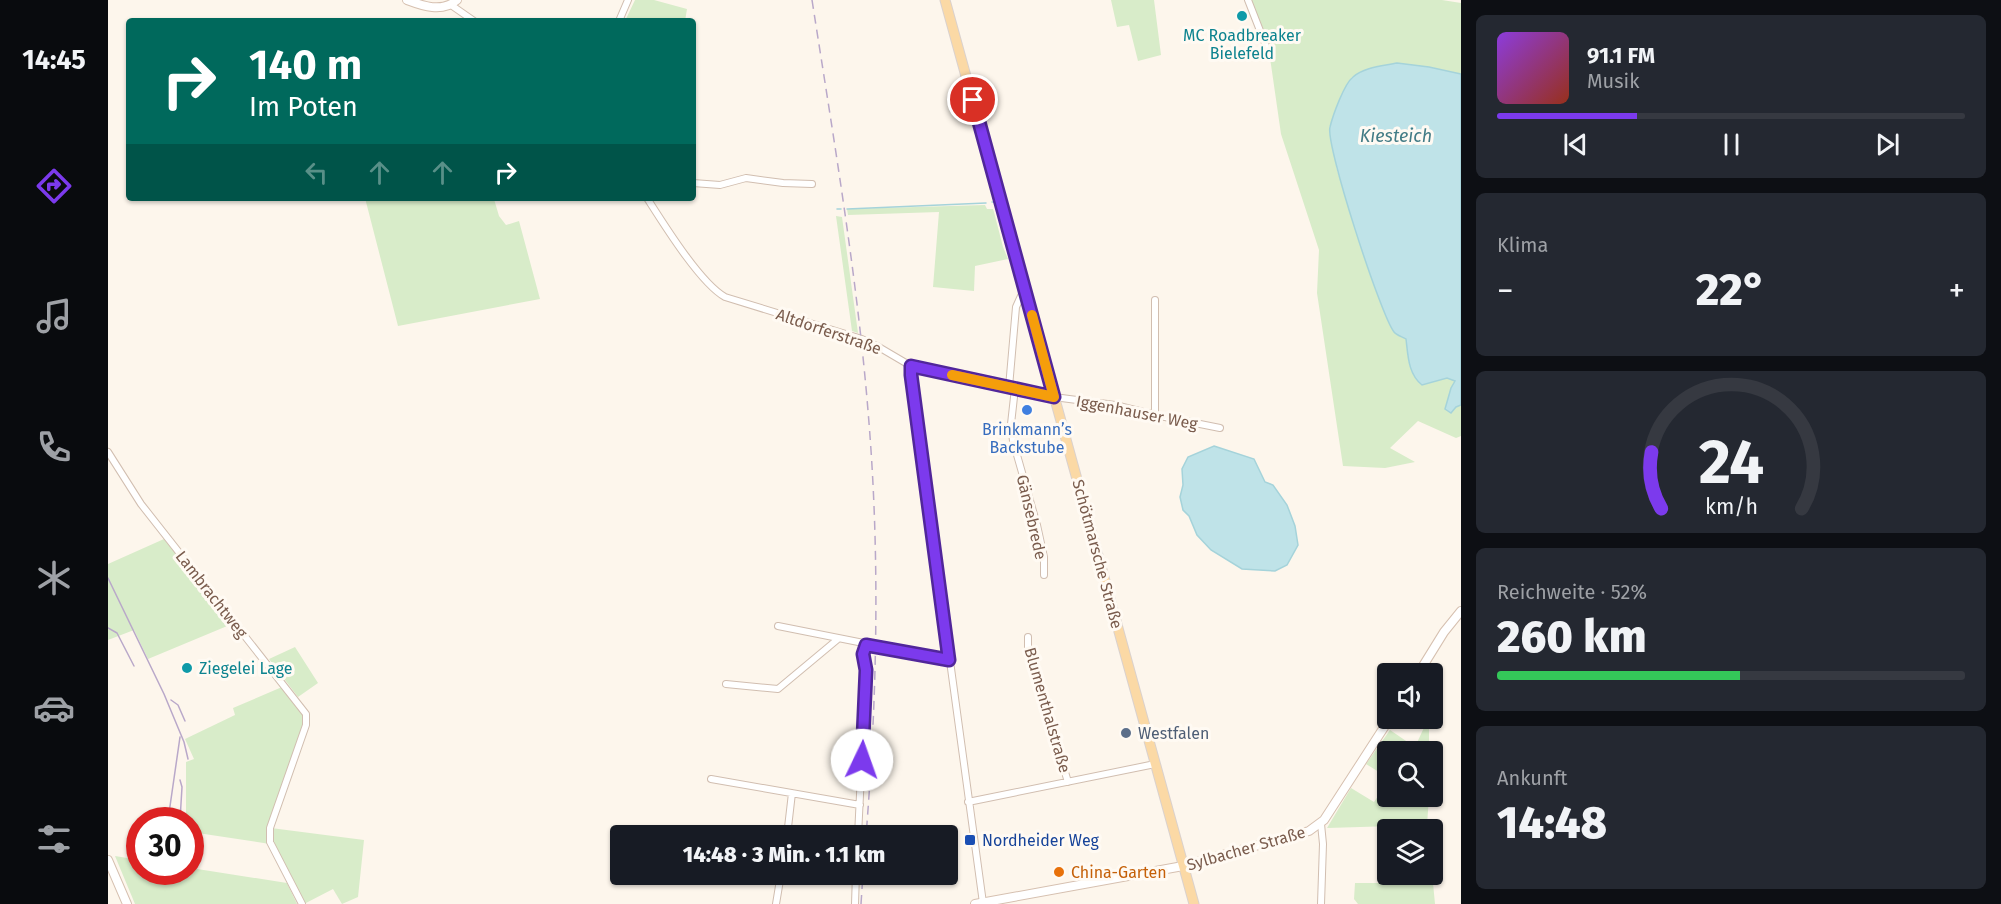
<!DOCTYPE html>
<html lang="de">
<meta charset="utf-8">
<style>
:root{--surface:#171b24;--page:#242831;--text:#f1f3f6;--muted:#9ea1a6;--line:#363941;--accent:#7c3aed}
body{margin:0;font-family:"Fira Sans",sans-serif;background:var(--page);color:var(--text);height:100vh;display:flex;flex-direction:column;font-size:22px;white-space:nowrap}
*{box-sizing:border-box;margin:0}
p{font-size:20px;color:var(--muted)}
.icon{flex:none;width:33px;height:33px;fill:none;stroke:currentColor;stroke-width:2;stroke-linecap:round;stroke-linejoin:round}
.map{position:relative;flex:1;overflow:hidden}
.panel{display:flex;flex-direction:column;gap:15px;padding:15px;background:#0d0f14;width:540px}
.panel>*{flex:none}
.guide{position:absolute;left:18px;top:18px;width:570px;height:183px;border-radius:6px;box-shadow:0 2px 4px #0004;background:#00695c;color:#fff;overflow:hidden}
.tools{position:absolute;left:1269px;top:663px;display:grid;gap:12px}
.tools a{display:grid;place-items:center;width:66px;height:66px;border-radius:6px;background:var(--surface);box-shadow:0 2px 4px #0004;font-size:30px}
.speed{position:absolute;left:18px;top:807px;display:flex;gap:12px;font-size:30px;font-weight:700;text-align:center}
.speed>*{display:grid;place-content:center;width:78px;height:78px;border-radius:50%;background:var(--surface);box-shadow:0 2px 4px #0004;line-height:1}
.speed .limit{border:9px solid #d22;background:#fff;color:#111}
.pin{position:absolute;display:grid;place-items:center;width:51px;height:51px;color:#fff;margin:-26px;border:3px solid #fff;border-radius:50%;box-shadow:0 2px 6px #0007}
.me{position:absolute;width:66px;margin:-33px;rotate:3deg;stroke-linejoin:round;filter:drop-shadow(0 0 4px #0008)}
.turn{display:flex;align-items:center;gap:21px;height:126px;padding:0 24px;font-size:27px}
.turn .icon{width:78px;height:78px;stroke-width:2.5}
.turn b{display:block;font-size:42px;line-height:51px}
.lanes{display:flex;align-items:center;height:57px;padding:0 24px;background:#0003;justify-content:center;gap:30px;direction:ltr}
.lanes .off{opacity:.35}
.big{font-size:45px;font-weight:800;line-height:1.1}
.panel .card{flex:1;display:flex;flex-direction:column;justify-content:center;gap:9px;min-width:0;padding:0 21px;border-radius:9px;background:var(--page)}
.panel .dial{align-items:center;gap:0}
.dial svg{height:156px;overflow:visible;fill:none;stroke:var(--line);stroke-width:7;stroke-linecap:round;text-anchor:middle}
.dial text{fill:var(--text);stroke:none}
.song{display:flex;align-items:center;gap:18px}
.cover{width:72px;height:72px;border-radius:9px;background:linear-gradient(135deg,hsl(270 70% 55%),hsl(10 70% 35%))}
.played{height:6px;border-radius:3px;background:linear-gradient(90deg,var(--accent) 30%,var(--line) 30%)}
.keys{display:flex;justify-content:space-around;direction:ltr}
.heat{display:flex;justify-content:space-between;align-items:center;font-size:33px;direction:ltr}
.charge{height:9px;border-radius:4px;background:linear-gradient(90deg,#34c759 52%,var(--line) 0)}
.trip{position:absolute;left:502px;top:825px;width:348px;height:60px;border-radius:6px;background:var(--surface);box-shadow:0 2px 4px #0004;font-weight:800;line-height:60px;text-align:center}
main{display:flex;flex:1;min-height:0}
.tab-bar{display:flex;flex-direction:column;width:108px;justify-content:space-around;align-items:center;background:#090b0e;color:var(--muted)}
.tab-bar .icon{width:42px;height:42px}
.tab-bar .active{color:var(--accent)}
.tab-bar b{font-size:27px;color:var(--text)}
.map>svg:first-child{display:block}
.green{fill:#d8ecc9}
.water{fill:#bfe3e8;stroke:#a5d3da;stroke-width:1.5}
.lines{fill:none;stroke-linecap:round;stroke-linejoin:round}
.stream{stroke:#a5d3da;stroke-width:1.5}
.street-casing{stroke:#d1beb0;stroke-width:8}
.secondary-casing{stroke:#d6c0b0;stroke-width:10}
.primary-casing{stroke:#dad1cd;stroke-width:11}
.street{stroke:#fff;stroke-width:6}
.secondary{stroke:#fff;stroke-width:8}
.primary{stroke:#fbd9a5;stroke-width:9}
.tram{stroke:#b9a8c9;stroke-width:1.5}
.rail{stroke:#b9a8c9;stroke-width:1.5;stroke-dasharray:9 6;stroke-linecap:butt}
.route-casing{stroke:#51269a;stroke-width:15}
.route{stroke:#7c3aed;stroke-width:10}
.slow{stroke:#f59e0b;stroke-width:10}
.culture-dot{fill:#0f9aa8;stroke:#fffaf3;stroke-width:2}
.shop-dot{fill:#3f7fe0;stroke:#fffaf3;stroke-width:2}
.service-dot{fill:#5c6f8a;stroke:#fffaf3;stroke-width:2}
.transit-dot{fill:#1a4fb4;stroke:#fffaf3;stroke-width:2}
.food-dot{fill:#e8710a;stroke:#fffaf3;stroke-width:2}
.labels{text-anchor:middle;stroke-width:6;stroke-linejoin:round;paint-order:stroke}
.culture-label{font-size:16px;fill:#0d838f;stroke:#fffaf3}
.street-label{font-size:16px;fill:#7a5c4d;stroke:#fffaf3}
.shop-label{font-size:16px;fill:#366cbe;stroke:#fffaf3}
.service-label{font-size:16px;fill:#4e5e75;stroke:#fffaf3;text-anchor:start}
.transit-label{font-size:16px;fill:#164399;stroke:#fffaf3;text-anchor:start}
.food-label{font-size:16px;fill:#c56008;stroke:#fffaf3;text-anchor:start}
.water-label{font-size:18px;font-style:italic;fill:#437c86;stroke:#fffaf3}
</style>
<main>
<nav class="tab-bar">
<b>14:45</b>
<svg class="icon active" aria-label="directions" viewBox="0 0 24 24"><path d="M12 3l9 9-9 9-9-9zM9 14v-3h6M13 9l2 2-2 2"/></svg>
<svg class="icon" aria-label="music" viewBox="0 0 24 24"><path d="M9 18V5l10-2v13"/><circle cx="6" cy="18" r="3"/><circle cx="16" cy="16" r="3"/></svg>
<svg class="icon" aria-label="phone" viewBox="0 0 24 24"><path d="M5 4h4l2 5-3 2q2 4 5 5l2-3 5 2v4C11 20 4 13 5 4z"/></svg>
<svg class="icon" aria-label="climate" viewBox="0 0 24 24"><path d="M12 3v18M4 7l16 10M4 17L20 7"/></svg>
<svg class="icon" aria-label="car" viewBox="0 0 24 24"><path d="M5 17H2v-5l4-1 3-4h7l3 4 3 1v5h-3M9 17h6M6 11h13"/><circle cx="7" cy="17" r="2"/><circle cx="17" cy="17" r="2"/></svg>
<svg class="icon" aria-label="filters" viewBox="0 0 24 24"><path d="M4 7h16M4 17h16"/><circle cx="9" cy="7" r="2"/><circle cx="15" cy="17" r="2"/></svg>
</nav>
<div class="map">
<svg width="1353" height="904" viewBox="0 0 1353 904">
<rect width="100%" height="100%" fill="#fdf6ec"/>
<path class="green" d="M527 0H546L579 9 577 21H517Z
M1003 0H1046L1053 55 1030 61 1021 25 1009 27Z
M1142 0H1334L1353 3V74L1322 67 1244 77 1235 94 1221 129 1229 170 1267 287 1286 332 1298 339C1300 355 1300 374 1314 385L1339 378 1348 381V407L1353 405V436L1348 438 1310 421 1282 448 1307 462 1277 468 1235 466 1209 293 1211 250 1173 134 1159 37Z
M257 198 386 199 391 216 398 225 411 221 432 299 290 326Z
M877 205 879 209H885L886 212 895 247 900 259 867 266 866 291 825 287 831 212 740 215 739 209Z
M728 216 734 217 750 333 744 331Z
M56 539 124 624 40 659 26 630 0 640V564Z
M187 647 210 683 190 697 161 659Z
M174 687 196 714V723L160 828 162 844 83 832 82 820H78V762L86 759 77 739 127 715 125 708Z
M1320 719H1321V751L1280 752 1279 777 1258 764 1282 730 1307 747Z
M1279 783 1280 796 1321 797 1319 825 1219 828 1243 788 1266 802Z
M163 828 256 840 250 897 234 904 225 889 196 904 164 839Z
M7 856 31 860 32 872H82L83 868 179 883 189 904H27Z
M1247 883H1325L1327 904H1250L1246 899Z"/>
<path class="water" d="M1289 63 1321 67 1353 74V405L1348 407 1343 413 1337 409 1343 388 1347 381 1339 378 1314 385C1300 374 1300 355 1298 339 1295 337 1288 335 1286 332 1273 316 1217 144 1222 127 1225 115 1236 84 1245 77 1256 67 1275 66 1289 63Z
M1106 446 1146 459 1157 482 1165 485 1179 505 1187 526 1190 545 1179 565 1167 571 1134 569 1103 550 1089 535 1081 516 1075 510 1072 497 1075 485 1074 469 1080 457Z"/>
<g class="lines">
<path class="stream" d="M884 202H887
M729 209H733
M739 209 878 203"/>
<g class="street-casing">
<path id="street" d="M1140 0 1158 46
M343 5 366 21
M511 21 520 0
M585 183 612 185 638 178 675 183 704 184
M539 198C555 223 592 283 617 297L754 339 769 346 803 366 946 397 1007 405 1047 415 1112 428
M803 366V375L875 903
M901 387 908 307 913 296
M907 388 903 424 905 441 929 525 936 557V575
M1047 415V300
M0 452 33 504 198 714V725L162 828V842L194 904
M670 626 841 660
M920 637V651L960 782
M618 684 670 689 730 639
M603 779 752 805
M860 802 1047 764
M679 836 684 793
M750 836 758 671 755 654 758 645
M668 904 673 874
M747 904 748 874
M1213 904 1215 844 1213 824"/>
</g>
<g class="secondary-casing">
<path id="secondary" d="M299 0C315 6 334 13 349 0
M1310 674 1336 632 1353 611
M0 860 19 904
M867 904 1075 866 1201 831 1216 820 1282 718"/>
</g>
<g class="primary-casing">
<path id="primary" d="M837 0 1086 904"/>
</g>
<use href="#street" class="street"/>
<use href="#secondary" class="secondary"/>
<use href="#primary" class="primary"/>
<path class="tram" d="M0 578 56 694 76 742 80 759
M0 628 9 633 26 666
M63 700 70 705 77 721
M72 780 74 787 72 820
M60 820 72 737"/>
<path class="rail" d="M704 0C726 141 750 281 761 423 772 560 769 698 758 836
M753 904 755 874"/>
</g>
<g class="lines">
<g class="route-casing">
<path id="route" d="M754 760 758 670 755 654 758 645 841 660 803 375V366L946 397 865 100"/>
</g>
<use href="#route" class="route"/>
<path class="slow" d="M844 375 946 397 924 315"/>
</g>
<g class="culture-dot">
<circle cx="1134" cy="16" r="6"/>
<circle cx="79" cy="668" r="6"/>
</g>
<circle class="shop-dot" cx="919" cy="410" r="6"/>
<circle class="service-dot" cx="1018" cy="733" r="6"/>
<rect class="transit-dot" x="856" y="834" width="12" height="12" rx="3"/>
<circle class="food-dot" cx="951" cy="872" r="6"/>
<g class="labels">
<g class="culture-label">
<text x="1134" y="41">MC Roadbreaker<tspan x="1134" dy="18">Bielefeld</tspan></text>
<text x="91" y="674" text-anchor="start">Ziegelei Lage</text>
</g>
<g class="street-label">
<text transform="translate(721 331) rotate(19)" y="6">Altdorferstraße</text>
<text transform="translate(1029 412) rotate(11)" y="6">Iggenhauser Weg</text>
<text transform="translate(924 517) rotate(77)" y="6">Gänsebrede</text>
<text transform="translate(990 554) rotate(75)" y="6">Schötmarsche Straße</text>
<text transform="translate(104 594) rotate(52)" y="6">Lambrachtweg</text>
<text transform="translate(940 710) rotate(74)" y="6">Blumenthalstraße</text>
<text transform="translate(1138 848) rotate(-16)" y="6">Sylbacher Straße</text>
</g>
<g class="shop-label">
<text x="919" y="435">Brinkmann’s<tspan x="919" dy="18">Backstube</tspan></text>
</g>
<g class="service-label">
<text x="1030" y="739">Westfalen</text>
</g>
<g class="transit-label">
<text x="874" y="846">Nordheider Weg</text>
</g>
<g class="food-label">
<text x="963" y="878">China-Garten</text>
</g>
<g class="water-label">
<text x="1288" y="142">Kiesteich</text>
</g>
</g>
</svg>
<div class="tools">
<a><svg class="icon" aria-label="sound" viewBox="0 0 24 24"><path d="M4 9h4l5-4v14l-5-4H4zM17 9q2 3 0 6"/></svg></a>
<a><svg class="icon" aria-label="search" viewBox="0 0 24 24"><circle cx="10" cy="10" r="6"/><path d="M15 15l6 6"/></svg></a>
<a><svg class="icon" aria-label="layers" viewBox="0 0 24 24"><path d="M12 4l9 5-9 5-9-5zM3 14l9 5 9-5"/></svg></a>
</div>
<div class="speed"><div class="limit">30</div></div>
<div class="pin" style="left:865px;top:100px;background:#d93025"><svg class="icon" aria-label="arrive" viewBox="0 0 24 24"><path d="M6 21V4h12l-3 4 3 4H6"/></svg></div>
<svg class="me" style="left:754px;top:760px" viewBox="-20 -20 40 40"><circle r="19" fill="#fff"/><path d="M0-13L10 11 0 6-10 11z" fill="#7c3aed"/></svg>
<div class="trip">14:48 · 3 Min. · 1.1 km</div>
<div class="guide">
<div class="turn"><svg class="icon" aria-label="right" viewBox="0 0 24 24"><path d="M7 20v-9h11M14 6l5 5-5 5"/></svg><div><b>140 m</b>Im Poten</div></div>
<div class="lanes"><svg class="icon off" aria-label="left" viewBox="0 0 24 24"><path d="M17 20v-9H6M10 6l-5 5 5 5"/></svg><svg class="icon off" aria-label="ahead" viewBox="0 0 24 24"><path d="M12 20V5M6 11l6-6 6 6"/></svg><svg class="icon off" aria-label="ahead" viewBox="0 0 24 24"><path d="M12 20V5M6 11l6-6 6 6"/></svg><svg class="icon" aria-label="right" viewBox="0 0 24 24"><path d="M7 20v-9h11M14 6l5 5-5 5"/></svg></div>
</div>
</div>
<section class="panel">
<div class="card">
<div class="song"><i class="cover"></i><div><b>91.1 FM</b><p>Musik</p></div></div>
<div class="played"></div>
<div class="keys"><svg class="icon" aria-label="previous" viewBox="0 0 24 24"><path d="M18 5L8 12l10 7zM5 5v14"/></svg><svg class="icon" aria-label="pause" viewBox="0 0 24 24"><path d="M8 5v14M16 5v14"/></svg><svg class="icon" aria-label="next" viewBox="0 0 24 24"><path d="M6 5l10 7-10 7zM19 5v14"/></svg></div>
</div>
<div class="card"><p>Klima</p>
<div class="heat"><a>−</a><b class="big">22°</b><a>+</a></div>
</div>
<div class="card dial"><svg viewBox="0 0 100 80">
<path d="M14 69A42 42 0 1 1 86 69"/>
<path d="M14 69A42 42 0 0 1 9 40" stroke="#7c3aed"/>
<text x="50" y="56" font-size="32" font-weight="700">24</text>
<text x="50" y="72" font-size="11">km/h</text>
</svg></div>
<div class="card"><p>Reichweite · 52%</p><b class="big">260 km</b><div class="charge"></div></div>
<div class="card"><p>Ankunft</p><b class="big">14:48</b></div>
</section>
</main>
